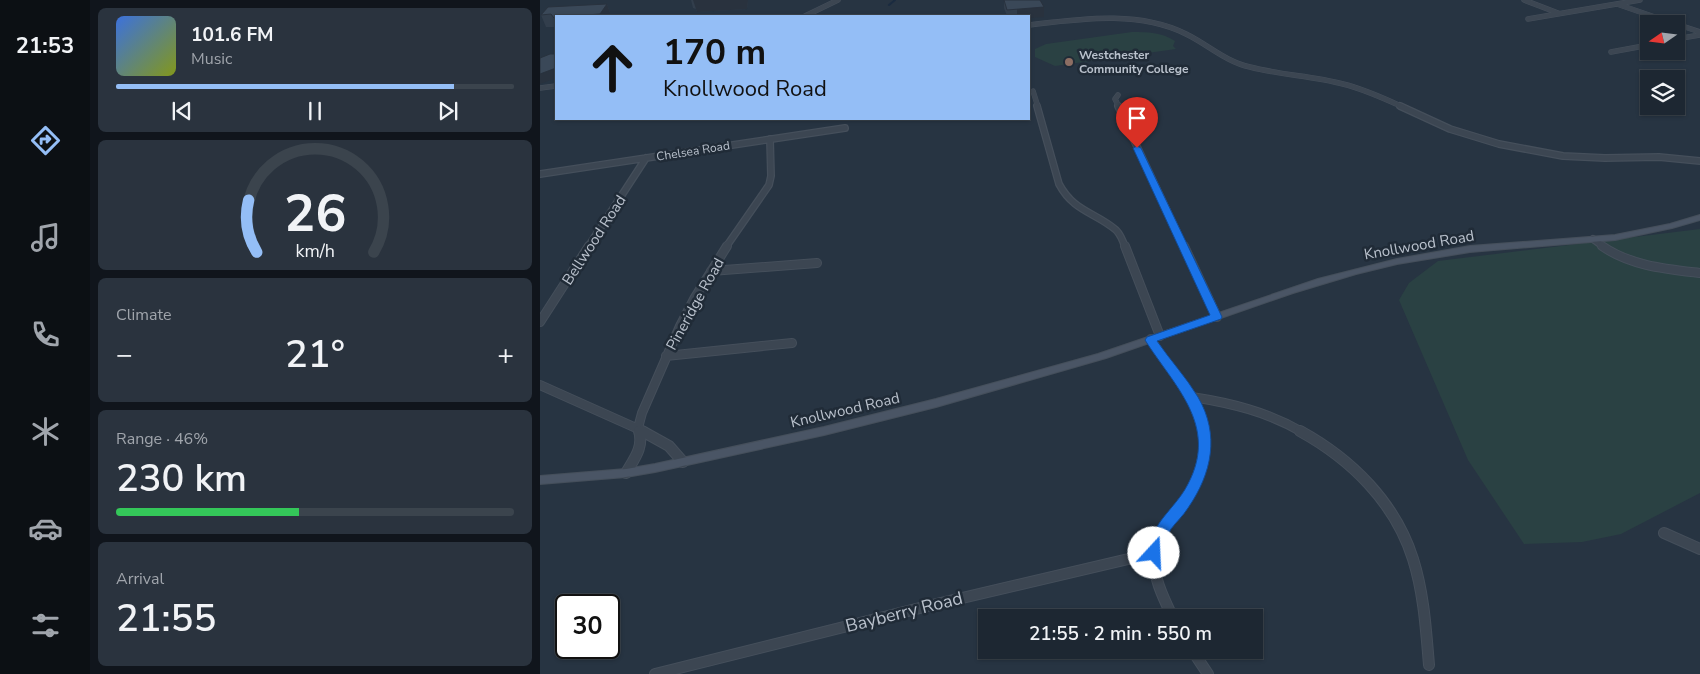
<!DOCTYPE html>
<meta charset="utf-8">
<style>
:root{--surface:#1d2732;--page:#2a333e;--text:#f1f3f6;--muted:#a0a5ac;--line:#3b444d;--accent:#94bef6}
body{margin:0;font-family:"Nunito Sans",sans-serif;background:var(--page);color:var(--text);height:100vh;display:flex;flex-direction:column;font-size:19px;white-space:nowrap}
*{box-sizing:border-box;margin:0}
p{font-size:16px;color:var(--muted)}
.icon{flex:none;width:28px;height:28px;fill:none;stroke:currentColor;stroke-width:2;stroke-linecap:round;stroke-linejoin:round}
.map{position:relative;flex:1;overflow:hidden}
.drawer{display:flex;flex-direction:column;gap:8px;padding:8px;background:#10151c;width:450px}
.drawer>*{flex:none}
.hud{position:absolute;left:15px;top:15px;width:475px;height:105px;border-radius:0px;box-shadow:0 1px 4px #0004,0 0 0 1px var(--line);background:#94bef6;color:#111;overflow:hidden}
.needle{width:32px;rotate:256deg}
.controls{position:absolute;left:1100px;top:15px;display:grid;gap:10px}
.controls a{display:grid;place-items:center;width:45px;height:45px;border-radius:0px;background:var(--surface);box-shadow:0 1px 4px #0004,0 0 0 1px var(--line);font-size:25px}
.speed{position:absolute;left:15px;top:594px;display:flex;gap:10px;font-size:25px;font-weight:700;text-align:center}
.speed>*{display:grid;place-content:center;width:65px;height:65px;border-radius:50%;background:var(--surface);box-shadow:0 1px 4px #0004,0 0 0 1px var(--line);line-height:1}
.speed .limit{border:2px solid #111;border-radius:8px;background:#fff;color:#111}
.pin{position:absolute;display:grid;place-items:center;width:42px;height:42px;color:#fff;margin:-51px -21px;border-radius:50% 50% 50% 0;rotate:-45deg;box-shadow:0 0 5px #0007}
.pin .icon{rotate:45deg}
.me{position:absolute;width:55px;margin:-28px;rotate:20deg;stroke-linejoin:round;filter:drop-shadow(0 0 4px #0008)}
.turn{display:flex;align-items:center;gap:18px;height:105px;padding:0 25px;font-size:22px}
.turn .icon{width:65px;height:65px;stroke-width:2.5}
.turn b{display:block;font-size:35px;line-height:42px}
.big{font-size:38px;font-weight:600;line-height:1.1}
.drawer .tile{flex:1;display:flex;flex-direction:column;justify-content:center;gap:8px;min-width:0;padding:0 18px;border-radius:8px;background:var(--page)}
.drawer .dial{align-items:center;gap:0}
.dial svg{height:130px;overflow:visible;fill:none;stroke:var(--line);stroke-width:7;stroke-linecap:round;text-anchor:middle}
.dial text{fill:var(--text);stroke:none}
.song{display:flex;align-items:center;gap:15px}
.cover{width:60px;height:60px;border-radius:8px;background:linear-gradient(135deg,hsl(220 70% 55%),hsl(70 70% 35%))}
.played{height:5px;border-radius:2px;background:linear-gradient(90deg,var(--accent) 85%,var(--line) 85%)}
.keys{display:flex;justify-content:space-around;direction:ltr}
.heat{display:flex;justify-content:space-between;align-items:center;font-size:28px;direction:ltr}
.charge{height:8px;border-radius:4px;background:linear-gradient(90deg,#34c759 46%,var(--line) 0)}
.trip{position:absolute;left:438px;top:609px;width:285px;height:50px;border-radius:0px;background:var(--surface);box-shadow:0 1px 4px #0004,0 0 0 1px var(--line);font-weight:600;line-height:50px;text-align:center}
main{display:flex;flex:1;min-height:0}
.dock{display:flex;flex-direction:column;width:90px;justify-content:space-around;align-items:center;background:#0c1014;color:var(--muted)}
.dock .icon{width:35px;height:35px}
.dock .current{color:var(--accent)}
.dock b{font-size:22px;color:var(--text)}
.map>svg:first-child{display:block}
.green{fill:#2a4143}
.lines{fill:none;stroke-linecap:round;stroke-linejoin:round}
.stream{stroke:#1a2b40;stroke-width:2}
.minor-far3-casing{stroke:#454f5b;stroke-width:5.5}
.minor-far2-casing{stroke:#454f5b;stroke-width:8}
.minor-far1-casing{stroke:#454f5b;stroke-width:10}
.minor-casing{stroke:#454f5b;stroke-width:12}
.secondary-casing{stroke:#454f5b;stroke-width:2}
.minor-far3{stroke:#3c4652;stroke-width:4.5}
.minor-far2{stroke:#3c4652;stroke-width:5.5}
.minor-far1{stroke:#3c4652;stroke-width:8}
.minor{stroke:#3c4652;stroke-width:10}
.secondary{fill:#4a5565;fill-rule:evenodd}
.wall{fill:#323e4c}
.shaded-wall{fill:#29323e}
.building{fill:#3a4858;stroke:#29323e}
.route{fill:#1a73e8;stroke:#114b97}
.education-dot{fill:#8d6e63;stroke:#202b37;stroke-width:2}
.labels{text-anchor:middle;stroke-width:5;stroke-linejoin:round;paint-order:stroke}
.far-poi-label{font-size:12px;font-weight:bold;fill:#b9c1cc;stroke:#202b37;text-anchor:start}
.far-street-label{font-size:12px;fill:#b9c1cc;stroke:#202b37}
.street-label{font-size:15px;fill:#b9c1cc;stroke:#202b37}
.near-street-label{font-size:18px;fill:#b9c1cc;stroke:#202b37}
</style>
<main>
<nav class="dock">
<b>21:53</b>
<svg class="icon current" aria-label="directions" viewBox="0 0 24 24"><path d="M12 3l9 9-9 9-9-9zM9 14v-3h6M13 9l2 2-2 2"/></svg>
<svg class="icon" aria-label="music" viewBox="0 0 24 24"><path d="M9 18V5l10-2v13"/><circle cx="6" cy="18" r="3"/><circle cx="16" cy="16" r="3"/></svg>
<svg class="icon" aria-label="phone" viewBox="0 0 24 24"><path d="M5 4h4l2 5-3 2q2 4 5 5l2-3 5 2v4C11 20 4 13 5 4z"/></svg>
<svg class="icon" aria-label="climate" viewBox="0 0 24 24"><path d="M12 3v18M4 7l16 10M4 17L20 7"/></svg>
<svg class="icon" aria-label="car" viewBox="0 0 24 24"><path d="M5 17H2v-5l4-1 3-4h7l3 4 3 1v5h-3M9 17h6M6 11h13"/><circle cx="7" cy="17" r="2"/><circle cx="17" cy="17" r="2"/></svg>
<svg class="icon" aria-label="filters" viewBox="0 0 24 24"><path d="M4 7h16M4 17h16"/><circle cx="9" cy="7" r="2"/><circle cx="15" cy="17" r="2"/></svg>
</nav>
<section class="drawer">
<div class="tile">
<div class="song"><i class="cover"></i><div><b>101.6 FM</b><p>Music</p></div></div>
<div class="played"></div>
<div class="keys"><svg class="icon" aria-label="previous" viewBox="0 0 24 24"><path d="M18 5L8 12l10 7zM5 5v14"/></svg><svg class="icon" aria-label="pause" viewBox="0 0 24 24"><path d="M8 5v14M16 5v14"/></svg><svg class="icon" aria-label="next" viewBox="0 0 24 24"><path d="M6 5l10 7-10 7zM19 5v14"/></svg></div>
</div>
<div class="tile dial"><svg viewBox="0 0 100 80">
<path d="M14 69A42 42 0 1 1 86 69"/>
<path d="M14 69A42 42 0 0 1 9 37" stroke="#94bef6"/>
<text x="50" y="56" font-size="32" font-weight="700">26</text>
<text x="50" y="72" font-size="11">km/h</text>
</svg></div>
<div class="tile"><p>Climate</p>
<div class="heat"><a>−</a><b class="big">21°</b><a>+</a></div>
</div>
<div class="tile"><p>Range · 46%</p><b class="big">230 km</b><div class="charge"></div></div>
<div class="tile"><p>Arrival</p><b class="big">21:55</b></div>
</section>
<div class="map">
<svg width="1160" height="674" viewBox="0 0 1160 674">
<rect width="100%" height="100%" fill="#273442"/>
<path class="green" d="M592 32C608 32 621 32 635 41L633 46 636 49 515 66 495 57V49L506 44Z
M1160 229V493L1081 534 1042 542 984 544 928 460 859 300 869 283 898 261Z"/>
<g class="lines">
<path class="stream" d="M349 5 355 0"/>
<g class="minor-far3-casing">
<path id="minor-far3" d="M984 0 1018 13
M1077 4 1135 24
M265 16 298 0
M988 19 1100 0
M1136 24 1160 32
M489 25C540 19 598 10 646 34 667 44 686 62 710 67 740 75 772 76 803 84 824 89 843 98 863 107
M1136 39 1160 35
M1071 52 1109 45
M0 88 16 86
M493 91 498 107
M578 95 575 99 579 107"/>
</g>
<g class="minor-far2-casing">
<path id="minor-far2" d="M497 106 519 184C534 212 555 212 576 230 581 235 583 241 585 247
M578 106 644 247
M860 106 910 129 959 144 1023 156 1065 158 1119 157 1160 161
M0 174 305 128
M1053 239 1064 247
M48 247 106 158
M186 247 229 185 231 176 230 139"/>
</g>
<g class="minor-far1-casing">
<path id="minor-far1" d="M585 246 620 336
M644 246 677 317
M1062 246C1091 266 1126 269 1160 273
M171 271 277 263
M0 322 49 246
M611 339C627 370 660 396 664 432
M126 356 252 343
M0 385 105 432
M652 397C691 403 728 412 762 432
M99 432 98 428 102 413 140 326 154 299 187 246"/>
</g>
<g class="minor-casing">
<path id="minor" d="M102 431 129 446 143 462
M760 431C811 459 855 502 873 559 884 594 886 630 889 665
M86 473C94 459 104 447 99 431
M1124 533 1160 549
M633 618C624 599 613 578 614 556 615 536 629 521 641 506 658 484 667 458 664 431
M652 650 668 674
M115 674 388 606 614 553"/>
</g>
<g class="secondary-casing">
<path id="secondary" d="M1160 215V220L1132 228 1075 240 930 252 857 264 816 274 753 293 566 358 396 407 284 435 115 472 86 477 0 484V476L86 469 115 464 284 427 396 399 558 354 778 279 857 259 930 246 1075 235 1130 224Z"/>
</g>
<use href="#minor-far3" class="minor-far3"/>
<use href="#minor-far2" class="minor-far2"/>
<use href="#minor-far1" class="minor-far1"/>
<use href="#minor" class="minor"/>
<use href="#secondary" class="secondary"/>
</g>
<path class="wall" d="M151 0H208L207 9 157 12 156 9 153 8Z
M464 0 504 17 467 16 464 8Z
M67 4 71 16H16V27H6L1 15Z"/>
<path class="shaded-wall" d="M153 0H208L207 9 157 12Z
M67 4 71 16H32Z
M504 7V17L489 18V16H477V9Z
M16 68V78L0 84V74Z"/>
<path class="building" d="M464 0H500L504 7 467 10Z
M67 4 60 14 32 16H16V17L14 18 11 14 1 15 8 7Z
M10 54H16V68L0 74V58Z"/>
<path class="route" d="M597 146 601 148 682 317 681 319 617 341C630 360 646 377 658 397 680 435 672 473 648 508 643 516 636 522 631 529 626 537 624 549 620 557L614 559 609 557 607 553C610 544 613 533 618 525 627 511 640 500 648 484 679 425 634 386 605 340L607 337 670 315 593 148Z"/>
<circle class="education-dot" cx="529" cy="62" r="5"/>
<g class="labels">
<g class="far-poi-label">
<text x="539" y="59">Westchester<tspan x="539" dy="14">Community College</tspan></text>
</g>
<g class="far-street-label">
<text transform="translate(153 151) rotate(-9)" y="4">Chelsea Road</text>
</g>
<g class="street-label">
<text transform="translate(54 240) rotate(-57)" y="5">Bellwood Road</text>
<text transform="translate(879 245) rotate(-10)" y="5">Knollwood Road</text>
<text transform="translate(155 304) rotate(-61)" y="5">Pineridge Road</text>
<text transform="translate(305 410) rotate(-13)" y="5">Knollwood Road</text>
</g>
<g class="near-street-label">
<text transform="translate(364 612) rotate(-14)" y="6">Bayberry Road</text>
</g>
</g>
</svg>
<div class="controls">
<a><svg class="needle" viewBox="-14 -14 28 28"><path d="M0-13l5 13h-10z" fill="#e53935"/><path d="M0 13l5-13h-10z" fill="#a0a5ac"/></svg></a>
<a><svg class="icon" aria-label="layers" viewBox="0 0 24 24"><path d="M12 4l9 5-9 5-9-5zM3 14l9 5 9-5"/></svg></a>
</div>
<div class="speed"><div class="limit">30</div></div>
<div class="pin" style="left:597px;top:148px;background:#d93025"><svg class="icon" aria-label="arrive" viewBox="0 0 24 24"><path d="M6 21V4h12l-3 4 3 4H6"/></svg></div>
<svg class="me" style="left:614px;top:553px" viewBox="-20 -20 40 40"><circle r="19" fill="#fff"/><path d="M0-13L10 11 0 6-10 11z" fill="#1a73e8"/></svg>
<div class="trip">21:55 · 2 min · 550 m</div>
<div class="hud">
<div class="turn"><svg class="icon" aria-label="ahead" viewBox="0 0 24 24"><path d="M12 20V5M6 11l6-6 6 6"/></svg><div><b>170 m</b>Knollwood Road</div></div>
</div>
</div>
</main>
